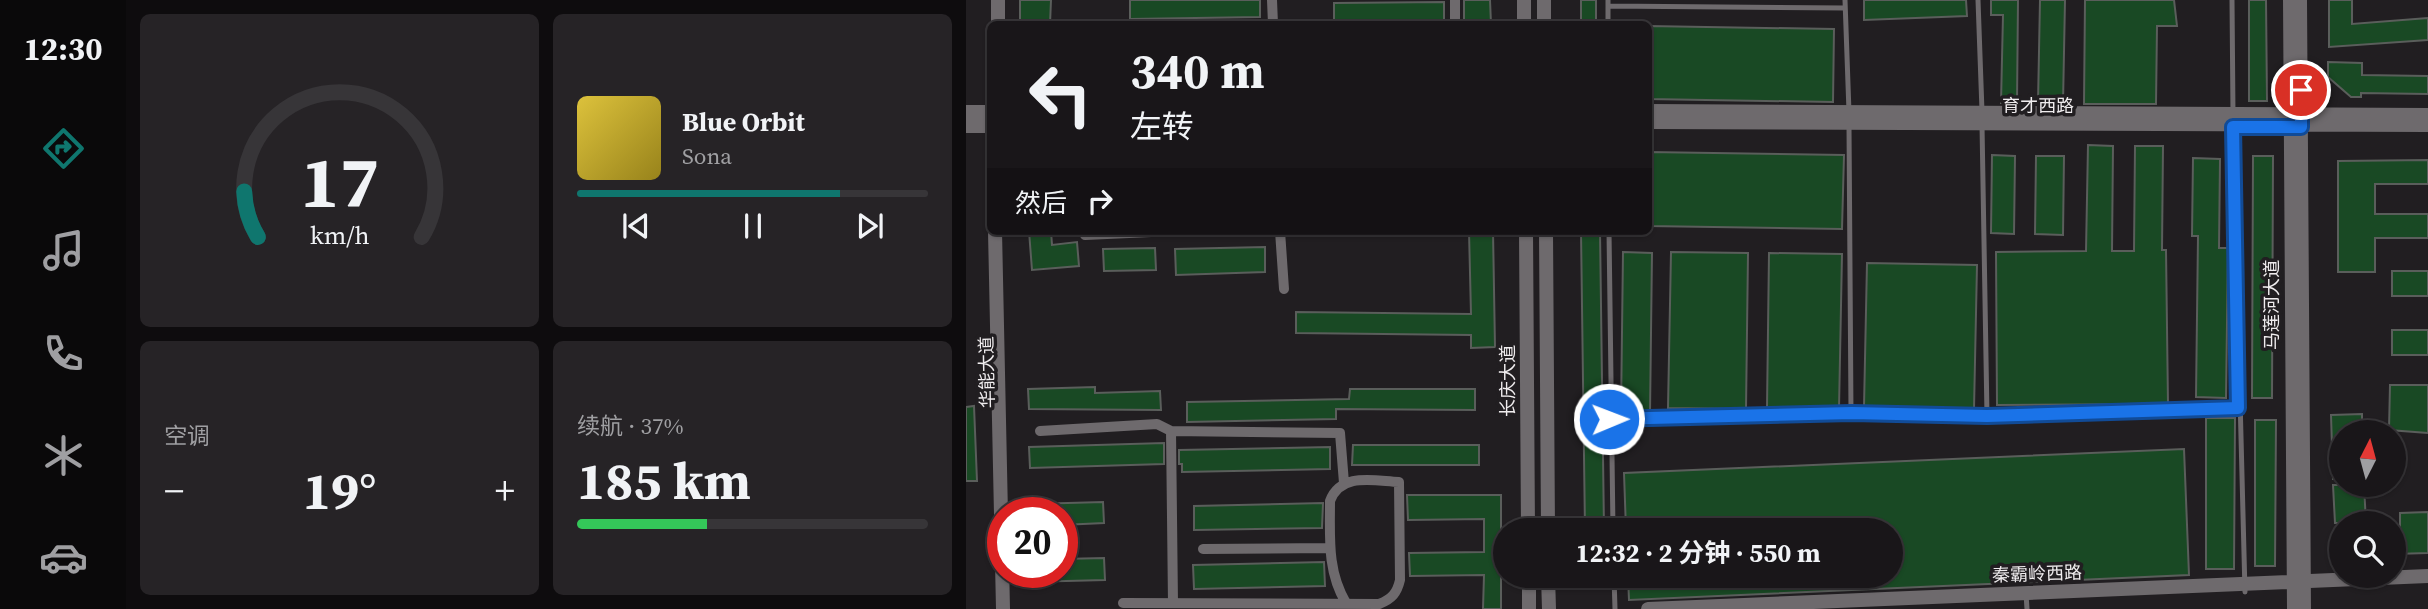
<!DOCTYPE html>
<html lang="zh">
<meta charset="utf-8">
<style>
:root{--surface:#191619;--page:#262326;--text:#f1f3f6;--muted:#9f9fa2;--line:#373538;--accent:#0f766e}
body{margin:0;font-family:"Source Serif 4","Noto Sans SC",serif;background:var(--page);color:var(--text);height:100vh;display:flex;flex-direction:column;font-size:26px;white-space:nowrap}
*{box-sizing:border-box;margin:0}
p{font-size:23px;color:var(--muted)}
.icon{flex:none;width:38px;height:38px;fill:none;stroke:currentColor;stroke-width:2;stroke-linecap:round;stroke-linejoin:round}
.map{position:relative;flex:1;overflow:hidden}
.sheet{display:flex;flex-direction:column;gap:14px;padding:14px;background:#0e0c0e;width:840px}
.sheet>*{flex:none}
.guide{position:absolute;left:21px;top:21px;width:665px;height:214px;border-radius:10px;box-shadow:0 2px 5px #0004,0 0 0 2px var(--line);background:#191619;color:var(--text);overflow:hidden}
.needle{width:46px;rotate:6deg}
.tools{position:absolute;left:1363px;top:420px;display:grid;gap:14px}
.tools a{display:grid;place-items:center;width:77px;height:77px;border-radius:50%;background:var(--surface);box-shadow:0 2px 5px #0004,0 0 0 2px var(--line);font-size:35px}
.speed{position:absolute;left:21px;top:497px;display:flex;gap:14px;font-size:35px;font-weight:700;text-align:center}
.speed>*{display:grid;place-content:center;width:91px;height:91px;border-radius:50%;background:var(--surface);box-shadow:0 2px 5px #0004,0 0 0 2px var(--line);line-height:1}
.speed .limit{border:10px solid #d22;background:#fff;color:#111}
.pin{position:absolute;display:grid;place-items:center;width:60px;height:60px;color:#fff;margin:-30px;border:4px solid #fff;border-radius:50%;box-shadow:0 2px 7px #0007}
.me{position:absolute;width:77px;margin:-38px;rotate:89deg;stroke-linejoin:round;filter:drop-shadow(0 0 5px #0008)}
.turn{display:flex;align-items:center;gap:24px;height:147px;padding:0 28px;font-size:32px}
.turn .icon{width:91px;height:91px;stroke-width:2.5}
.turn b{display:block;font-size:49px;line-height:60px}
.then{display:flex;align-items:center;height:66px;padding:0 28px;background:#0003;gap:14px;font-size:26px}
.big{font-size:52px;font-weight:700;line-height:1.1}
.sheet .card{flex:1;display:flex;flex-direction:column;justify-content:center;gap:10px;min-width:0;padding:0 24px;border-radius:10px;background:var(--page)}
.sheet .dial{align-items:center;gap:0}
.dial svg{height:182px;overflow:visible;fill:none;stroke:var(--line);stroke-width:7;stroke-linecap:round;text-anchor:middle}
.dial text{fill:var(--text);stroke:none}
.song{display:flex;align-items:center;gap:21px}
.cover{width:84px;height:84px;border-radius:10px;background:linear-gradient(135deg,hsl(50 70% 55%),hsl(50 70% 35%))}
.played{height:7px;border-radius:4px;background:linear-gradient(90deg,var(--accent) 75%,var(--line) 75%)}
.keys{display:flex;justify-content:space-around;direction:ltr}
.heat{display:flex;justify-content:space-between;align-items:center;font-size:38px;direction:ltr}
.charge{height:10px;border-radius:5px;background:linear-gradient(90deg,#34c759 37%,var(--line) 0)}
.sheet .tiles{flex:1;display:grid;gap:14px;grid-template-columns:repeat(2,1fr)}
.trip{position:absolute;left:527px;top:518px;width:410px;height:70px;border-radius:35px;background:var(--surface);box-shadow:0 2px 5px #0004,0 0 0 2px var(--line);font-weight:700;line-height:70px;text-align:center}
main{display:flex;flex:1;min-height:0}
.dock{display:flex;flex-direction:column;width:126px;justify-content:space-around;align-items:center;background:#0a090a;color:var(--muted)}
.dock .icon{width:49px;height:49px}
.dock .on{color:var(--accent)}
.dock b{font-size:32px;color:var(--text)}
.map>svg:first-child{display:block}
.building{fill:#194924;stroke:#5a5e5b;stroke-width:2}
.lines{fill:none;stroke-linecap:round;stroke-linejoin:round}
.lane{stroke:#6e6a6d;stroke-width:5}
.street{stroke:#6e6a6d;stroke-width:10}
.secondary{stroke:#6e6a6d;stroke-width:14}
.route-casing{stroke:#114b97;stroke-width:18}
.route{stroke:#1a73e8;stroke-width:12}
.labels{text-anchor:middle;stroke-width:7;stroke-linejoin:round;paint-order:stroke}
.street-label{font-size:18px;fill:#f0edef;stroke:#211e21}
</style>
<main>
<nav class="dock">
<b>12:30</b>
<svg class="icon on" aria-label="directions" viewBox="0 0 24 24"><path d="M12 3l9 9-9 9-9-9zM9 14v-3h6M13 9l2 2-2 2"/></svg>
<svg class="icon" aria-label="music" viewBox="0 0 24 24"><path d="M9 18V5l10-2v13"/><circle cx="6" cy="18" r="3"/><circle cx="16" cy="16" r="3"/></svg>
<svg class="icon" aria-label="phone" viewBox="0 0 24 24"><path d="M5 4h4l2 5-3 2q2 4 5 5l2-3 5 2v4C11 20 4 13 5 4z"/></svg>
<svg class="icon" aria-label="climate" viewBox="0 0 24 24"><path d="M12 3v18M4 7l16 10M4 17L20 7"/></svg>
<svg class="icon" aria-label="car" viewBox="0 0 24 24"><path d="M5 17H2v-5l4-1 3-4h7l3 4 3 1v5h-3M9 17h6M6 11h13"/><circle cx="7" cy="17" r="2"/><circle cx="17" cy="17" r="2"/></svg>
</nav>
<section class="sheet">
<div class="tiles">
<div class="card dial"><svg viewBox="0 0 100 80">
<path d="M14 69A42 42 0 1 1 86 69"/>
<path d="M14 69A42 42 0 0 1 8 49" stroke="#0f766e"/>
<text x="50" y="56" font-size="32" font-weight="700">17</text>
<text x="50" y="72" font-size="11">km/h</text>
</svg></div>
<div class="card">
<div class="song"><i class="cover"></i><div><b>Blue Orbit</b><p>Sona</p></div></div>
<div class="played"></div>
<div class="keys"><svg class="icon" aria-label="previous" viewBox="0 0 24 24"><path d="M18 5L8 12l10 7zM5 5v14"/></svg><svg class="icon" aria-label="pause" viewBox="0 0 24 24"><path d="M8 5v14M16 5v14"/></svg><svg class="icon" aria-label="next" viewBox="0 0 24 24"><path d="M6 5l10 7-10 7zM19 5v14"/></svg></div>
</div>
<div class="card"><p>空调</p>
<div class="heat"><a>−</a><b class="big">19°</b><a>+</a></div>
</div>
<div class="card"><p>续航 · 37%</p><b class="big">185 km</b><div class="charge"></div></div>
</div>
</section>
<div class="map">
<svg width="1462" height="609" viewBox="0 0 1462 609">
<rect width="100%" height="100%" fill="#211e21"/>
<path class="building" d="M54 0H85L84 24H54Z
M164 0H294V17L164 19Z
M498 0H524L525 24H498Z
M615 0H630V24H615Z
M898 0H1000L1001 16 898 20Z
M1025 0H1052L1051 103H1035L1037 15H1025Z
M1074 0H1099L1097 104 1072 103Z
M1119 0H1208L1211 26H1191L1190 104H1118Z
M1283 0H1300L1301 101H1283Z
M1363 0H1386V24L1462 18V40L1363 47Z
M478 2V24H368V3Z
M682 26 868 29 867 102 682 99Z
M1362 62 1396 63V75L1462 76V94L1395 93V97H1385L1362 77Z
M1122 145 1147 146 1146 251H1168L1169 146H1197L1196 250H1200L1202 404 1031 405 1030 252 1120 251Z
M682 152 878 155 876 229 682 226Z
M1026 155 1049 156 1048 234 1025 233Z
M1070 156H1098L1097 235 1069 234Z
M1287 156H1307L1306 398H1286Z
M1227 158 1254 159 1253 248H1262L1260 398 1230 397 1232 236H1226Z
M1462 160V184H1409V214H1462V238H1409V272H1372V161Z
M63 231H85L86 245 111 242 113 266 66 270Z
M503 231H527L529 347 505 348V335L330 333V312L505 314Z
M615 231H634L638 530H619Z
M299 247V272L210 275 209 249Z
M189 248 190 270 138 271 137 249Z
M657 252 686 253 684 413H655Z
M705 252 782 253 780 409 702 408Z
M803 253 876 254 873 409 801 408Z
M901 263 1011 265 1008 409 898 407Z
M1426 271H1462V296H1426Z
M1426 330H1462V355H1426Z
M1424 385H1462V433L1423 430Z
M129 387V393L194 391 195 410 63 409 62 389Z
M384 389H509V410L370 409V419L221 422V402L383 399Z
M8 406 11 481H0V407Z
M1396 414V432H1376V479H1367L1365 415Z
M1240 418H1269L1268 569H1240Z
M1289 420H1310L1309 566H1289Z
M198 443V464L64 468 63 447Z
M387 445H513V465H386Z
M364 447V469L216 472V464H213V450Z
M1218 449 1223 575 663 600 662 576H924V530H660L658 473Z
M1367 485H1398L1400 523H1369Z
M441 495H535V609H517L518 575 444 576 443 553 518 552V519L442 520Z
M137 502 138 523 96 525V513H66V504Z
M357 503 356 528 228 530V506Z
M1462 512V553L1428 554V533H1434V513Z
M138 558 139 580 61 582 60 572H96V559Z
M358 562 359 586 228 589 227 565Z
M619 576H638V586H619Z"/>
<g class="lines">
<path class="lane" d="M642 0V24
M879 0 883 112
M1012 0 1016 111
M1266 0 1267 113
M642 6 879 8
M1016 125 1021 416
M883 126 885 413
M1267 126 1279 592
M643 231 647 530
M643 419C853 414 1063 417 1272 408
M648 576 649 609
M1060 594 1061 609"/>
<path class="street" d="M306 0 307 24
M489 0V24
M314 231 318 289
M119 235 207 231
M74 431 191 424 205 431 374 433 378 483
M205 431 207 603
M237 549 364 548
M157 603 413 604C426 599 431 593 434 580L433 482C408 481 375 472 364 501 364 538 361 571 380 603"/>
<path class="secondary" d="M32 0V24
M558 0V24
M578 0V24
M1324 0 1328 609
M1334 0 1338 609
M682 111 1462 115
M0 112H24
M682 122 1462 125
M0 126H24
M29 231 37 609
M560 231 562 530
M580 231 582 530
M563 576V609
M582 576 583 609
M682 609 1462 576"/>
</g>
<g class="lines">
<g class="route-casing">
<path id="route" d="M643 419 886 413 1021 416 1272 408 1267 127H1335V90"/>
</g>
<use href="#route" class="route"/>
</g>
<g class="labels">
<g class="street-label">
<text x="1072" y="112">育才西路</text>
<text transform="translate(1306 305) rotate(-90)" y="6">马莲河大道</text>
<text transform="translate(21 372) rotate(-91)" y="6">华能大道</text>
<text transform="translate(542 381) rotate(-90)" y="6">长庆大道</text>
<text transform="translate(1071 574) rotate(-2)" y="6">秦霸岭西路</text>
</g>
</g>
</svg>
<div class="tools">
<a><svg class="needle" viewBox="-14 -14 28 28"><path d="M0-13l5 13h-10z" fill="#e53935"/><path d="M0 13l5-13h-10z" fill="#9f9fa2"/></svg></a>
<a><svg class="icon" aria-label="search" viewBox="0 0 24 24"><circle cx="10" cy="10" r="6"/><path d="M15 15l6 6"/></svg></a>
</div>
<div class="speed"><div class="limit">20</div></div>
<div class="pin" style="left:1335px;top:90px;background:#d93025"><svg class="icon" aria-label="arrive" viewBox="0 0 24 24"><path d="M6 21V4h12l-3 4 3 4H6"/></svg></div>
<svg class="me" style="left:643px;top:419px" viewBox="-20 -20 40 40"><circle r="17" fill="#1a73e8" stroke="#fff" stroke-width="3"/><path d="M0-11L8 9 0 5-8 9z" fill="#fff"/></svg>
<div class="trip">12:32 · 2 分钟 · 550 m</div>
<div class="guide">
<div class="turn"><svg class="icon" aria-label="left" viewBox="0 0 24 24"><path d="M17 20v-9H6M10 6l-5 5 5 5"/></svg><div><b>340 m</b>左转</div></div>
<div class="then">然后<svg class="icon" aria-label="right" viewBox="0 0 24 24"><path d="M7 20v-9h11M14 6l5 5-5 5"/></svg></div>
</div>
</div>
</main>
